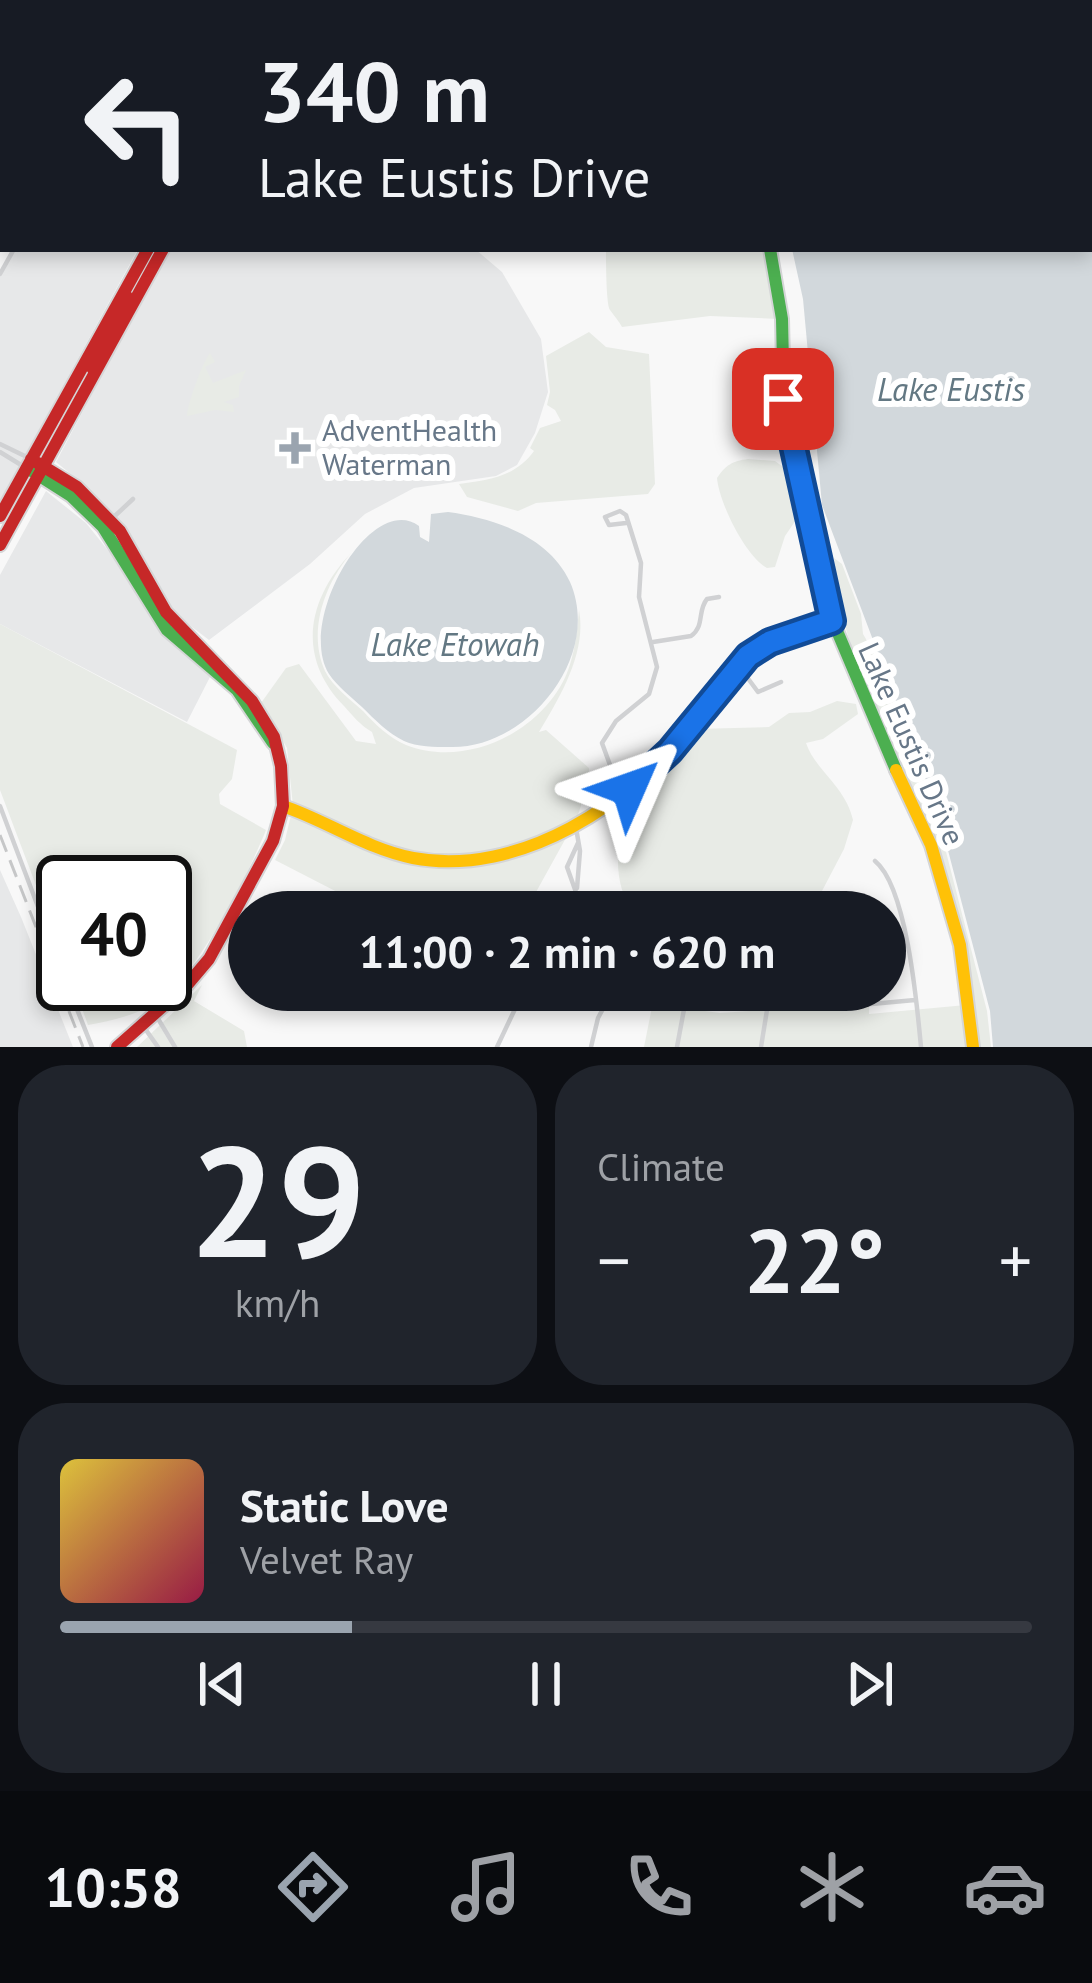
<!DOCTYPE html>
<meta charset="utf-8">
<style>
:root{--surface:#171b24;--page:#20242c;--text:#f1f3f6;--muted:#9ea1a6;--line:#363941;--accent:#9aa4af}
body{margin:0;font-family:"PT Sans",sans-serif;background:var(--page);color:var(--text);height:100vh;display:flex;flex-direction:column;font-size:45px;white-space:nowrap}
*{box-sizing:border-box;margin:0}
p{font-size:39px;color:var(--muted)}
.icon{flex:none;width:66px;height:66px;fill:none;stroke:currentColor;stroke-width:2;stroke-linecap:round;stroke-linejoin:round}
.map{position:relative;height:1047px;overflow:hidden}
.drawer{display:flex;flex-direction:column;gap:18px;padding:18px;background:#0d0f14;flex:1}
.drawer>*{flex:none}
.guide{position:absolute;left:0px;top:0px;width:1092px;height:252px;box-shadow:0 6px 18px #0003;background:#171b24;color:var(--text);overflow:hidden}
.speed{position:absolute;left:36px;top:855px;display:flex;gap:24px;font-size:60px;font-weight:700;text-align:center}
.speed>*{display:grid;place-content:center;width:156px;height:156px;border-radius:50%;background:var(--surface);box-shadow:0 6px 18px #0003;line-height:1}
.speed .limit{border:6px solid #111;border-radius:18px;background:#fff;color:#111}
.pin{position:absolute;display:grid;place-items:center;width:102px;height:102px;color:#fff;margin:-51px;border-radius:24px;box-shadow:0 6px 18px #0006}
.me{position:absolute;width:132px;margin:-66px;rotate:47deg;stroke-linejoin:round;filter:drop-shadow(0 0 9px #0008)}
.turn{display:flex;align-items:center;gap:42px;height:252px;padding:0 60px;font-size:54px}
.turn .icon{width:156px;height:156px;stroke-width:2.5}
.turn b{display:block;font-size:84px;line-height:102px}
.big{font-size:90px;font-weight:600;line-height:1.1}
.drawer .tile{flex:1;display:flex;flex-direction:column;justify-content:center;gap:18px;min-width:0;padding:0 42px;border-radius:48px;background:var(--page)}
.drawer .dial{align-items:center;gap:0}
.dial b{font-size:156px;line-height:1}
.song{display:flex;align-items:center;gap:36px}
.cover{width:144px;height:144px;border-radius:18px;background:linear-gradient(135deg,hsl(50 70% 55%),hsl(340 70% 35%))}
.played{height:12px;border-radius:6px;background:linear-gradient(90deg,var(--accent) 30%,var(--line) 30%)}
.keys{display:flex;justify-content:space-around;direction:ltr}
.heat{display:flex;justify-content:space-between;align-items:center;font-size:66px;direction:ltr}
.drawer .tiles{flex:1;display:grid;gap:18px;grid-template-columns:1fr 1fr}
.tile:last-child{grid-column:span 2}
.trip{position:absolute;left:228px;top:891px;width:678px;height:120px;border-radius:60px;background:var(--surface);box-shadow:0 6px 18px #0003;font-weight:600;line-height:120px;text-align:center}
.tab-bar{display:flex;height:192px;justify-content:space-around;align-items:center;background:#090b0e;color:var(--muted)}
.tab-bar .icon{width:84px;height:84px}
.tab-bar .selected{color:var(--accent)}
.tab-bar b{font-size:54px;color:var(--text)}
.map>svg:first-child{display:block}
.built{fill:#e7e8e9}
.green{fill:#e8ebe6}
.water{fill:#d2d8dc}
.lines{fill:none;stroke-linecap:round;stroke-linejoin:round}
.fast-casing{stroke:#d5d6d7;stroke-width:16}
.slow-casing{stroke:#d5d6d7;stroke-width:16}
.jam-casing{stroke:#d5d6d7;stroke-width:16}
.street{stroke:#d0d1d3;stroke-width:4.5}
.fast{stroke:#4caf50;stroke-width:12}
.slow{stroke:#ffc107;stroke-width:12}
.jam{stroke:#c62828;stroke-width:12}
.rail{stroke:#c6c7c8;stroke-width:3;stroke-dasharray:18 9;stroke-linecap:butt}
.route-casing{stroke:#114b97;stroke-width:30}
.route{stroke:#1a73e8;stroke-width:21}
.poi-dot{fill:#9aa4af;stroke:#fff;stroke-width:4.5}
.labels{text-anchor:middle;stroke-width:12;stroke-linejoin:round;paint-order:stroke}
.poi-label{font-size:30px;fill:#677788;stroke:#fff;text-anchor:start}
.street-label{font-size:30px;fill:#677788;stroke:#fff}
.water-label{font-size:33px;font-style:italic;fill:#637883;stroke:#fff}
</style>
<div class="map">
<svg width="1092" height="1047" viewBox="0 0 1092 1047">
<rect width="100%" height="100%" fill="#f8f8f8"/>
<path class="built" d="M14 249H138L0 501V274Z
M169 249H475L502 272 541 339 548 392 535 433 517 465 496 476 414 488 365 514 310 564 209 640 179 617 167 602 126 527 89 489 56 462Z
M46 491 86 523 119 564 169 642 210 677 187 722 0 624V575Z
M0 870 21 917 73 1047H0Z"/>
<path class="green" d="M767 249 779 319 710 316 622 327C619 321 614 316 610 310 606 305 606 258 606 249Z
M589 332 606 347 649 354 655 484 648 494 536 503 518 511 467 497 459 484C489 480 515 477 534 451L530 448 540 428 561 421 555 410 547 405 550 392 546 356Z
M210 353 215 362 205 367 213 383 246 370 239 386V397L224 402 233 405 234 412 215 410 187 416C188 403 202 363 210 353Z
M748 459 775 461 794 475 798 517 785 536 775 567 767 568C745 556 719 502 717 478 726 465 732 461 748 459Z
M352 552C325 583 307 631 325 671 332 686 351 700 363 711 375 724 389 738 406 745 467 769 543 731 567 673 575 653 577 631 579 610 587 652 560 697 539 732L546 730 589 768V781L577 818C514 848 447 875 378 845 349 832 323 815 293 806L287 748 261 703 286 668 299 664 356 741 376 744 372 732C360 725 353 716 344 706 296 657 307 599 352 552Z
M834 558 842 564 861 614 863 634 877 658 936 813 987 1011 991 1047H978C974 953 944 859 906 774 875 704 837 635 834 558Z
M0 624 237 750 232 779 219 794 220 804 266 830C248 875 199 972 160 1000 141 1014 112 1021 88 1025L73 984H165V882H63V957L0 790Z
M837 701 856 704 858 714 823 739 806 743C815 770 846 787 853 820L844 849 811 912H633C609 879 616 827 638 794 654 771 677 751 695 729L769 727 789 713 810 712Z
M292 811C323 822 349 839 379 851 448 879 507 853 572 827L525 912H376L275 860 285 840Z
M202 985 194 1001 244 1031 247 1047H137Z
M773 990H819L830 1007 869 1006V1014L966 1005 970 1047H644L654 997 683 1008 720 1013 765 1010 764 993Z"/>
<path class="water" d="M737 0H1092V1047H993L990 1011 938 812 822 505 803 299 792 249H1089V3Z
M448 512C493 518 549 536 570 582 603 657 526 750 449 747 435 747 417 747 404 741 388 733 375 720 362 707 351 697 337 686 329 674 296 621 371 491 419 526L420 537 429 542 431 514Z"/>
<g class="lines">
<g class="fast-casing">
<path id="fast" d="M282 3 283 0
M294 3 296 0
M770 249 782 319 784 409 829 612 896 770
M27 468 71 496 103 527 167 630 237 690 273 743"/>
</g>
<g class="slow-casing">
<path id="slow" d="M637 0 640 3
M896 770 931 845 960 945 973 1047
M283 806C327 821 367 849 413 858 519 878 634 803 694 721"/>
</g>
<g class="jam-casing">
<path id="jam" d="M92 368 126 295
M31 459 77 487 120 531 166 612 252 701 274 737 281 766 283 806 273 841 209 959 187 985 117 1047
M0 516 148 249
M0 545 163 249
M694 721C736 662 761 641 832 621"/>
</g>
<path class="street" d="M65 0 66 3
M509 3 511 0
M0 142 3 150
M0 274 14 249
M0 444 31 459
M0 452 26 468
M626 523 609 525 605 517 620 511 626 515 641 563 639 597 657 667 649 694 616 721 602 743 610 765 629 789
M103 527 133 499
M653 642 691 636C705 626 697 611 707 599L719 597
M738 665 758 692 781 682
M0 806 63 973
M575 822 580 851 577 888
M578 843 567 867 583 912
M875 861C907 887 917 1005 921 1047
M67 984 92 1047
M646 990C689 1012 735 1014 777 990
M818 990 828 1008 915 1000
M154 1012 175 1047
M141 1023 158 1047
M497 1047 524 990
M591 1047 598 1018 613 990
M677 1047 685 1004
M761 1047 767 1010 763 998"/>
<use href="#fast" class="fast"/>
<use href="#slow" class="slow"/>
<use href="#jam" class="jam"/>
<path class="rail" d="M0 835 83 1047"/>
</g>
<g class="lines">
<g class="route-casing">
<path id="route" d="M629 789 670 751 748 656 770 642 832 621 783 399"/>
</g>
<use href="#route" class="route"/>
</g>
<path class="poi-dot" d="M289 430h12v12h12v12h-12v12h-12v-12h-12v-12h12z"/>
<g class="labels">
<g class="poi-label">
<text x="322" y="441">AdventHealth<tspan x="322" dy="34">Waterman</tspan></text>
</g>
<g class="street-label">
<text transform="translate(911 744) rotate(66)" y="10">Lake Eustis Drive</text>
</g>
<g class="water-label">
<text x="951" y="401">Lake Eustis</text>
<text x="455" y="656">Lake Etowah</text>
</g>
</g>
</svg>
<div class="speed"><div class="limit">40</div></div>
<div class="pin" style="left:783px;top:399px;background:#d93025"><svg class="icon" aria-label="arrive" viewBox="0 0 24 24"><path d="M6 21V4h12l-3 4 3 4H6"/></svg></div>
<svg class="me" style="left:629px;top:789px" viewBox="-20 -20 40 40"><path d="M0-17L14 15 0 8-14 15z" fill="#1a73e8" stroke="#fff" stroke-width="4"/></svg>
<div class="trip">11:00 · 2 min · 620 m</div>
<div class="guide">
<div class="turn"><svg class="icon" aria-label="left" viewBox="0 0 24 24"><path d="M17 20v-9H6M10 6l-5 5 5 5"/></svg><div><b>340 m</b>Lake Eustis Drive</div></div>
</div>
</div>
<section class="drawer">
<div class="tiles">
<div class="tile dial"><b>29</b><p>km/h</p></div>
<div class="tile"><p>Climate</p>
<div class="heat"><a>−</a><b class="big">22°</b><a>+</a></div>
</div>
<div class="tile">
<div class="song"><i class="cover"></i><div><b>Static Love</b><p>Velvet Ray</p></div></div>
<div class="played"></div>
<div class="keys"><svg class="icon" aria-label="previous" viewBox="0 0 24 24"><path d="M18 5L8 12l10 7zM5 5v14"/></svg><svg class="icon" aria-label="pause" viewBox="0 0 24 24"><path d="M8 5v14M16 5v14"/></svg><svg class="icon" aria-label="next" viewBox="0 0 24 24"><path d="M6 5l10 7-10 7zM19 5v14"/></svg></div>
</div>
</div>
</section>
<nav class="tab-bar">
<b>10:58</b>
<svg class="icon selected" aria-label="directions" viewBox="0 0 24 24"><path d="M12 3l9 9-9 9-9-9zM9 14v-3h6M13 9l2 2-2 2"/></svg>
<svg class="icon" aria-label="music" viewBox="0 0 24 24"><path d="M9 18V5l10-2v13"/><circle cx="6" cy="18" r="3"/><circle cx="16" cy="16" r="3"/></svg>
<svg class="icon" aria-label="phone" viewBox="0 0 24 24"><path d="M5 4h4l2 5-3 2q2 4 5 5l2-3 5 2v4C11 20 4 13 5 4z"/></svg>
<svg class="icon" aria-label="climate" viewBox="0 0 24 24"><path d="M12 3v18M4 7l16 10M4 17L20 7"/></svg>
<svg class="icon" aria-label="car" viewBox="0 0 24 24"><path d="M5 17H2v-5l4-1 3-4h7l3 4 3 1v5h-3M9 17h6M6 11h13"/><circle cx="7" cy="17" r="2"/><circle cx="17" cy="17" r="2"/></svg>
</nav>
